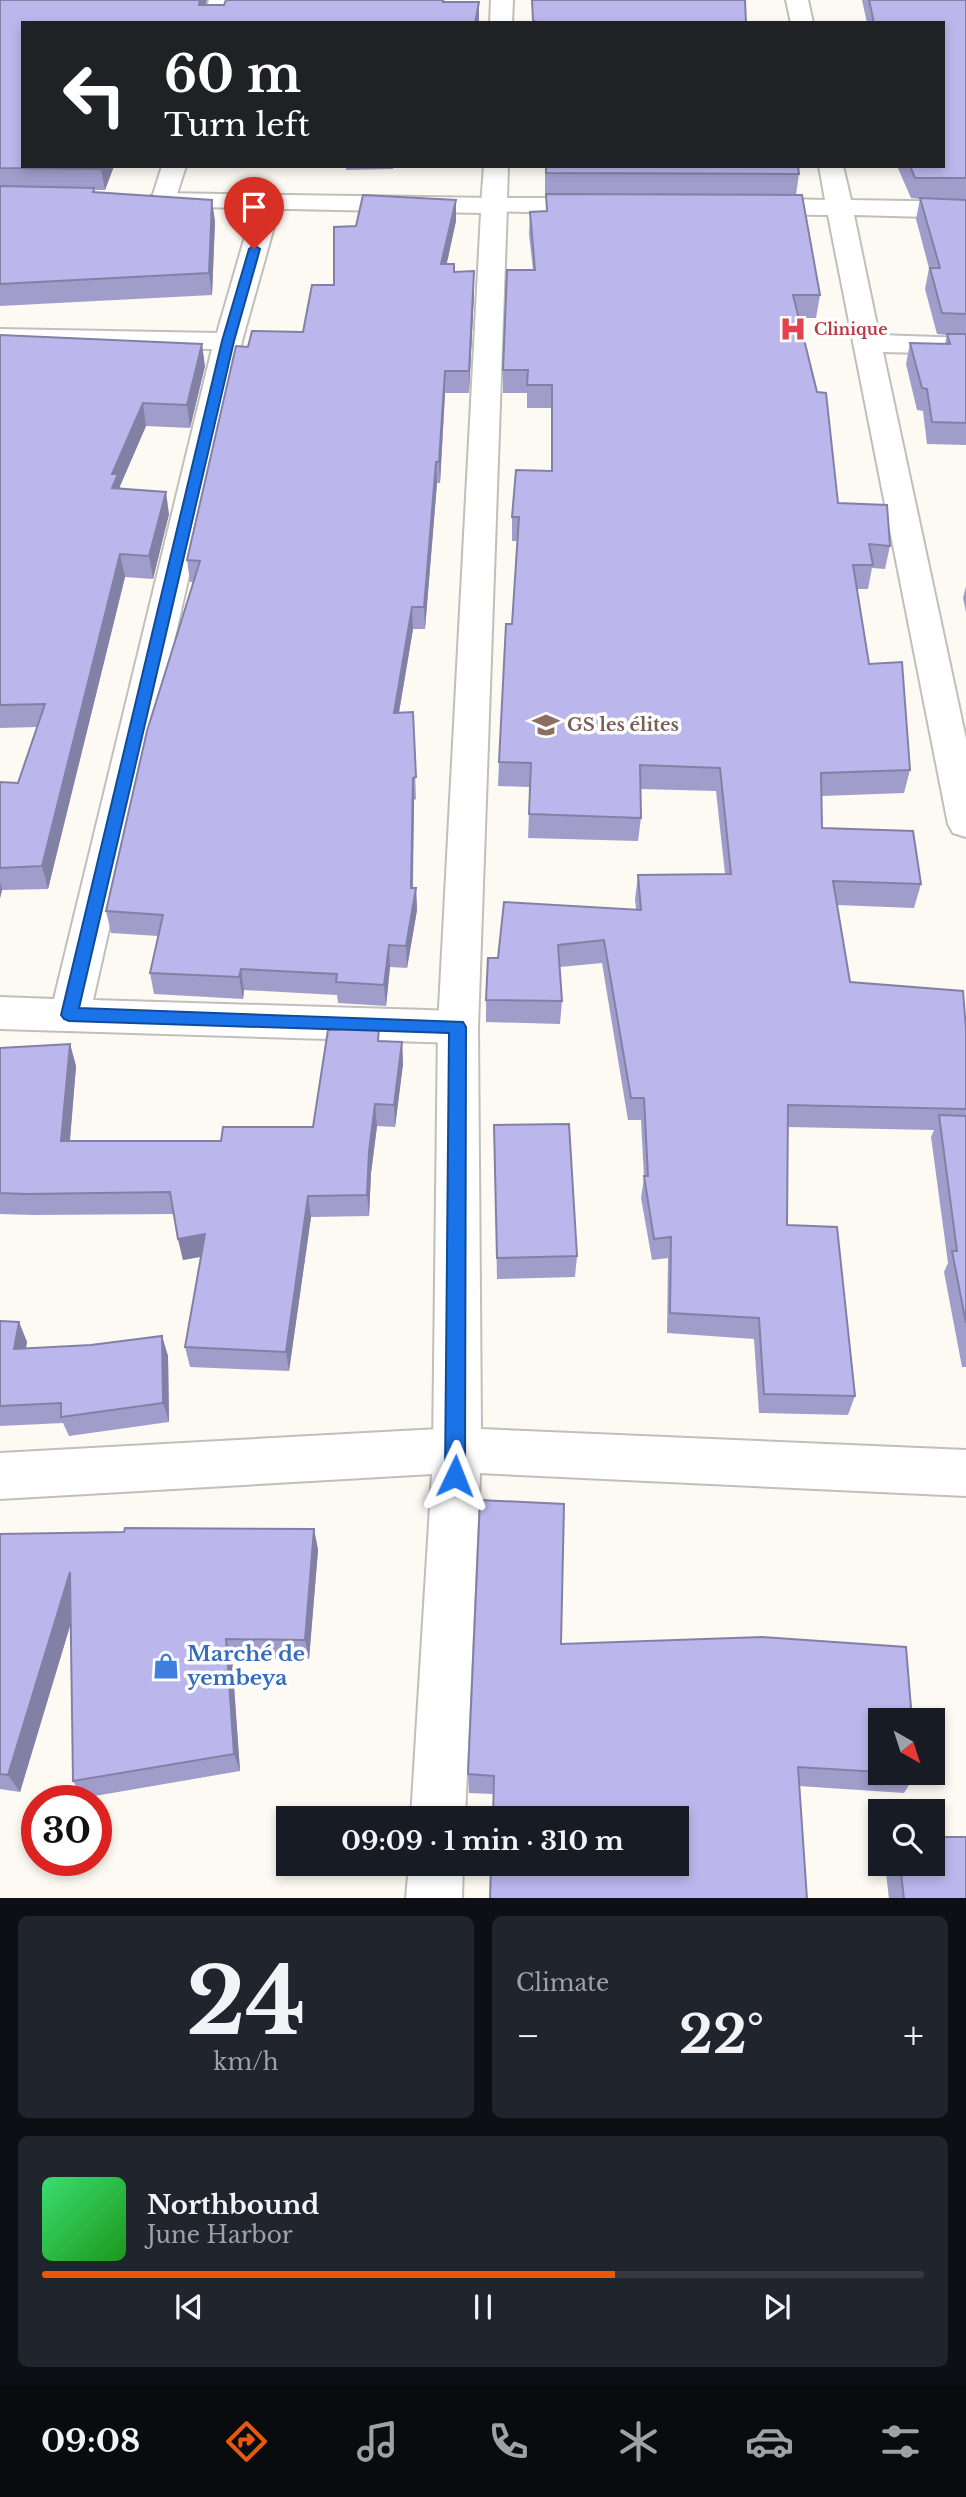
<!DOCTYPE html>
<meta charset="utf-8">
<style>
:root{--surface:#171b24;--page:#20242c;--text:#f1f3f6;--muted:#9ea1a6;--line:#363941;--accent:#ea580c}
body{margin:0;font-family:"Libre Baskerville",serif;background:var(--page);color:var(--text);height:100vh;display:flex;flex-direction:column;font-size:26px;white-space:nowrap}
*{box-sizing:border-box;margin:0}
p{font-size:23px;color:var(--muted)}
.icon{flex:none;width:38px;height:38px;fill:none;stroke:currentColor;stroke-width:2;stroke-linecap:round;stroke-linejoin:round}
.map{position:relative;height:1898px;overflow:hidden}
.details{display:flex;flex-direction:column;gap:18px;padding:18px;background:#0d0f14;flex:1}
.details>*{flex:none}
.top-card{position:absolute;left:21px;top:21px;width:924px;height:147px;border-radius:0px;box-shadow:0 4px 10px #0003;background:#202124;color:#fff;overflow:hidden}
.needle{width:46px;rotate:141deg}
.buttons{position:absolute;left:868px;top:1708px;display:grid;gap:14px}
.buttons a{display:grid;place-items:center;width:77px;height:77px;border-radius:0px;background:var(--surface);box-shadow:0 4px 10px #0003;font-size:35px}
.speed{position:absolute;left:21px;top:1785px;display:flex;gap:14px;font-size:35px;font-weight:700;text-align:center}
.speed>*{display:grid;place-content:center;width:91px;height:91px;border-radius:50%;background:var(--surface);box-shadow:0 4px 10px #0003;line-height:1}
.speed .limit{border:10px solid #d22;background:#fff;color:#111}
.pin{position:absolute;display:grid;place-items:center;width:60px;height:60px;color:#fff;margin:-72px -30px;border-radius:50% 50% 50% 0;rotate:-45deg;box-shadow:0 0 7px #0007}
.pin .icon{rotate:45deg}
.me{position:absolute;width:77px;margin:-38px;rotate:2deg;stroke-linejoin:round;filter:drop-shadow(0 0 5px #0008)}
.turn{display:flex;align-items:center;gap:24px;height:147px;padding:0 28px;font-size:32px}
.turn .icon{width:91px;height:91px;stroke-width:2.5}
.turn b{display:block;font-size:49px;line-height:60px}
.big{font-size:52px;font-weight:800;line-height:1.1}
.details .card{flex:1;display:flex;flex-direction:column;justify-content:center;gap:10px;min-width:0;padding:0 24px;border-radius:10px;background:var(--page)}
.details .dial{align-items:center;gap:0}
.dial b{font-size:91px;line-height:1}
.song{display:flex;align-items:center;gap:21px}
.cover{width:84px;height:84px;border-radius:10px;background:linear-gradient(135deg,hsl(140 70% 55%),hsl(120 70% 35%))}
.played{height:7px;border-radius:4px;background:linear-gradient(90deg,var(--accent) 65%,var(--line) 65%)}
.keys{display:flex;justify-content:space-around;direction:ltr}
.heat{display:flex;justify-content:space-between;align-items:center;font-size:38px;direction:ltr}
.details .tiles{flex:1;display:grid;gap:18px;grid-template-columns:1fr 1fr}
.card:last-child{grid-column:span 2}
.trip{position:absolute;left:276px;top:1806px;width:413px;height:70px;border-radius:0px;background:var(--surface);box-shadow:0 4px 10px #0003;font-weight:800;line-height:70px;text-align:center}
.dock{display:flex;height:112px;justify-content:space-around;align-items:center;background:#090b0e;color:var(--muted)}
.dock .icon{width:49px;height:49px}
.dock .selected{color:var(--accent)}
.dock b{font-size:32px;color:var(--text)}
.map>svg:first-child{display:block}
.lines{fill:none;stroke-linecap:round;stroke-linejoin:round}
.street-casing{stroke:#c2beb9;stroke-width:4}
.secondary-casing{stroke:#c2beb9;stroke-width:4}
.street{fill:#fff;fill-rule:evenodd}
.secondary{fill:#fff;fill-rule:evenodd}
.wall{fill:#a19dcb}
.shaded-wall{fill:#8380a5}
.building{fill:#bbb7ec;stroke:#8380a5;stroke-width:2}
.route{fill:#1a73e8;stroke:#114b97;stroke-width:2}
.labels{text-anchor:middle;stroke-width:7;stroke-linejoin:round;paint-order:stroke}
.far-health-label{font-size:16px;font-weight:bold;fill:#be3a42;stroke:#fff;text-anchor:start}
.education-label{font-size:18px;font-weight:bold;fill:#785e54;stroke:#fff;text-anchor:start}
.near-shop-label{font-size:21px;font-weight:bold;fill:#366cbe;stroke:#fff;text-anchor:start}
</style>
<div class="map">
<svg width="966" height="1899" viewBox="0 0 966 1899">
<rect width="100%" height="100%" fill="#fdf9f3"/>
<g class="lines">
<g class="street-casing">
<path id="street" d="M209 0H231L225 23H203Z
M491 0H513L512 23H490Z
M786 0H808L813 23H791Z
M162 166H186L173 206 164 209 155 206 151 201Z
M484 166H508L507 198H600L609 201 613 206 609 211 600 214 485 211 481 206Z
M819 166H843L851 200 966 202V218L854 215 879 335 966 338V354L883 352 966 739V837L953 833 948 824 828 215 751 214 742 211 738 206 742 201 751 198 825 200Z
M268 194 277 197 281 202 242 341 93 1000 458 1011 472 1016 478 1027 472 1038 458 1043 0 1029V997L54 999 212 349 0 345V329L217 333 255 202 259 197Z
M457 1428 474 1434 481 1450 465 1818H411L432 1474 0 1499V1453Z
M409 1864H463L462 1899H406Z"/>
</g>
<g class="secondary-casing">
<path id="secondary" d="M160 193 494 198 503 201 507 206 478 1027 481 1429 966 1450V1496L457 1472 440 1466 433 1450 438 1027 481 213 151 206 147 201 151 196Z"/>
</g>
<use href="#street" class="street"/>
<use href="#secondary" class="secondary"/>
</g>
<path class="wall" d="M0 0 224 5 448 0 23 23 114 166 105 190H95V192L215 221 212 295 0 306Z
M862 0H966V445L927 444 923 411 917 410 906 364 910 343 945 344 947 335 937 334 925 289 929 268 916 219 920 199 911 198 897 166H943V23H867Z
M346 166H393V169L346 170Z
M545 166H798L799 174 796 195 820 295 816 318H799L838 503 890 546 885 569 872 568 868 589H857L869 664 910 770 904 793 822 796V828L921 884 914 908 837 905 850 982 966 1029V1367H962L944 1272 948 1263 931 1137 934 1130 788 1127 787 1225 855 1396 848 1415 759 1413 754 1339 667 1333 668 1258 652 1260 641 1198 644 1177 641 1120H628L602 963 560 967 562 1001 560 1024 486 1022V1000L498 958 636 910 635 899 638 875 725 874 716 791 640 789 641 818 638 841 528 838 530 787 498 786 499 762 512 624 517 541H512V517L551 471V408H527V393H503V370L533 270 529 234 530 212 546 211V195H545Z
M456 221 446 264 474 293 469 393H445L440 483H437L425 629H413L399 713 413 712 416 799 414 800 413 888H416L417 910 407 968 390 967 386 1006 338 1003 337 995 244 990 243 999 154 994 150 973 158 936 111 933 106 911 193 582H190L187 560 248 347 303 332 334 285 356 226Z
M0 335 205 366 190 428 146 426 120 486V489L169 514 153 579 125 577 48 889 2 890 0 898V782L18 783 37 727 0 728Z
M966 586V612L963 598Z
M380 1041 402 1042 403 1064 395 1127 377 1126 371 1173 369 1216 311 1217 289 1371 190 1367 185 1347 201 1257 183 1260 178 1239 174 1214 34 1215 0 1214V1048L70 1044 76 1066 70 1141H221L313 1127Z
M494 1125 577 1256 575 1277 497 1279Z
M0 1321 19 1322 27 1342 26 1348 91 1345 162 1336 168 1356 169 1422 69 1436 63 1423 0 1426Z
M314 1529 318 1550 309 1659 232 1658 240 1771 83 1798 73 1781 71 1622 20 1792 0 1789V1534Z
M561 1644 880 1720V1773H915L916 1774 904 1793 799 1786 493 1794 469 1793 468 1774Z
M885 1864H933L966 1899H889Z"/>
<path class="shaded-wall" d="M200 0H207L201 23 199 5Z
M479 2V22L475 23Z
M102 166H114L105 190 101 169Z
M212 200 215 221 212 295 209 273Z
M456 200V221L442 286 441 264Z
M474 271V293L469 393V371Z
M202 344 205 366 190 428 187 405Z
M445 371V393L440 483 439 462Z
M143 403 146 426 120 486 122 497 112 488V474Z
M436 462 437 483 425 629 424 607Z
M166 492 169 514 153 579 149 556Z
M120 554 125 577 48 889 42 866Z
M412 607 413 629 395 735 394 713Z
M413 778 414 800 412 910 411 888Z
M0 882 2 890 0 898Z
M416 888 417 910 407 968 406 946Z
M389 945 390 967 386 1006 384 985Z
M241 969 244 990 243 999 239 977Z
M402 1042 403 1064 395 1127 394 1105Z
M70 1044 76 1066 68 1162 61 1141Z
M375 1104 377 1126 371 1173 369 1216 367 1195 369 1151Z
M308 1196 311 1217 289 1371 286 1352Z
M205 1234 209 1255 183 1260 178 1239Z
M19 1322 27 1342 22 1369 14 1349Z
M162 1336 168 1356 169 1422 163 1403Z
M314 1529 318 1550 309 1659 305 1640Z
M70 1572 80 1593 20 1792 8 1775Z
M226 1639 232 1658 240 1771 234 1754Z"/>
<path class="building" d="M0 0H200L199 5H224L226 0H443V2H479L475 23H23V166H102L101 169 0 168Z
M532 0H745L746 23H541L533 21Z
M869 0H966V178H915L910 166H943V23H874Z
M546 166H798L799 174 546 173Z
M0 186 94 188 93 192 212 200 209 273 0 284Z
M546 194 802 195 820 295H793L817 392 826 393 838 503 887 505 890 546 869 544 873 565H853L869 664 902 662 910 770 821 773 822 828 913 831 921 884 833 881 850 982 963 991 966 1029V1109L788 1105 787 1225 837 1227 855 1396 764 1394 759 1318 670 1313 671 1237 654 1239 644 1176H648L644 1098H631L604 940 558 945 562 1001 486 1000 488 958H498L504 902 641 910 638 875 731 874 720 768 640 765 641 818 529 814 531 763 499 762 506 624H512L519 517H512L516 470 552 471V385H527L528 370H503L507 270H535L530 212 547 211Z
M363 195 456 200 441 264H454V272L474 271 469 371H445L439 462H436L424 607H412L394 713 413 712 416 777 413 778 411 888H416L406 946 389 945 384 985 336 982 337 974 241 969 239 977 150 973 163 915 106 911 147 731 200 561 187 560 236 346 248 347 252 331 303 332 312 285H334V227L356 226Z
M920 198 966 200V314L942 313 930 268H940Z
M947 334H966V423L932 422 927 389 922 388 910 343 950 344Z
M0 335 202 344 187 405 143 403 112 474H118L112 488 166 492 149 556 120 554 42 866 0 868V782L18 783 45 704 0 705Z
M379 1027 378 1041 402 1042 394 1105 375 1104 369 1151 367 1195 308 1196 286 1352 185 1347 205 1234 178 1239 170 1192 26 1194 0 1193V1048L70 1044 61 1141H221L223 1127H313L328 1030Z
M939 1115 966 1116V1323L952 1251H957Z
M569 1124 577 1256 497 1258 494 1125Z
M0 1321 19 1322 14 1349 91 1345 162 1336 163 1403 61 1417V1403L0 1406Z
M480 1500 564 1504 561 1644 762 1637 906 1647 912 1720H880V1772L798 1767 807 1899H490L491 1864H677V1818H493L494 1776 468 1774Z
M125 1528 314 1529 305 1640 226 1639 234 1754 73 1781 70 1572 8 1775 0 1774V1534L124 1532Z
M891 1773H915L916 1774Z
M933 1837H966V1899H904L900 1864H933Z"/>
<path class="route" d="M254 245 260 249 234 341 79 1008 463 1022 466 1027 465 1476 462 1483 455 1485 448 1483 445 1476 449 1033 69 1021 64 1019 61 1015 222 341 249 249Z"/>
<defs>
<g id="hospital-bare" transform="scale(2.1)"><path d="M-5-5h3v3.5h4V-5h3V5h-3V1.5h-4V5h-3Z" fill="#e0444e" stroke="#fff" stroke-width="2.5" paint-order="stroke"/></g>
<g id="school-bare" transform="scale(2.1)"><path d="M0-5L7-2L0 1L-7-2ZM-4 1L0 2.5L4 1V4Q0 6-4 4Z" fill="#8d6e63" stroke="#fff" stroke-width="2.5" paint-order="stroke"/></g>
<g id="shop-bare" transform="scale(2.1)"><path d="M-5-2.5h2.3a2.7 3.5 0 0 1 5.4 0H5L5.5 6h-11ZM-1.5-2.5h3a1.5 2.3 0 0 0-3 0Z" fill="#3f7fe0" stroke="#fff" stroke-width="2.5" paint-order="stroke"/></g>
</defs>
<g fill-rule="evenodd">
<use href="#hospital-bare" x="793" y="329"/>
<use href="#school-bare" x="546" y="725"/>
<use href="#shop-bare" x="166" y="1666"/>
</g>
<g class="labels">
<g class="far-health-label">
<text x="814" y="335">Clinique</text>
</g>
<g class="education-label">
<text x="567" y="731">GS les élites</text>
</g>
<g class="near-shop-label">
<text x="187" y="1661">Marché de<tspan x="187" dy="24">yembeya</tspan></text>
</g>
</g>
</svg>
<div class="buttons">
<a><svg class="needle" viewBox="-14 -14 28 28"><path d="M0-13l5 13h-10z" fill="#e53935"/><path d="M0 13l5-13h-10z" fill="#9ea1a6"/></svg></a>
<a><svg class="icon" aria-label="search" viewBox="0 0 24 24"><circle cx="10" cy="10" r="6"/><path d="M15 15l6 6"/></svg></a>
</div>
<div class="speed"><div class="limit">30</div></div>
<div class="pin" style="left:254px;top:249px;background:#d93025"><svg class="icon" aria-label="arrive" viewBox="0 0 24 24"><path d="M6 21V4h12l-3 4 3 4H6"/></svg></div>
<svg class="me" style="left:455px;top:1476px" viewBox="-20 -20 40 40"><path d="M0-17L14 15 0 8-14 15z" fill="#1a73e8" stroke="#fff" stroke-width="4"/></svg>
<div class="trip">09:09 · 1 min · 310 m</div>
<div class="top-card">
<div class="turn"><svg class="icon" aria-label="left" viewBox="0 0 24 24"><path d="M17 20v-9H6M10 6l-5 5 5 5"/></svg><div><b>60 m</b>Turn left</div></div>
</div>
</div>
<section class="details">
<div class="tiles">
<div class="card dial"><b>24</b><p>km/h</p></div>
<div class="card"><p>Climate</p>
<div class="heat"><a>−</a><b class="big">22°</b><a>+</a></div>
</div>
<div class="card">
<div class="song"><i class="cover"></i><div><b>Northbound</b><p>June Harbor</p></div></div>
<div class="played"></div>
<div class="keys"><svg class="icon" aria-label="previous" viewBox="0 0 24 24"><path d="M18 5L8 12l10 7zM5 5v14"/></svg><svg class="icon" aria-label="pause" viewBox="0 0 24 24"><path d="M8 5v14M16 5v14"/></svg><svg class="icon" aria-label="next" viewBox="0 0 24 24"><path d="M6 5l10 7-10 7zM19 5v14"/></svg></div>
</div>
</div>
</section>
<nav class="dock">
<b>09:08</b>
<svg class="icon selected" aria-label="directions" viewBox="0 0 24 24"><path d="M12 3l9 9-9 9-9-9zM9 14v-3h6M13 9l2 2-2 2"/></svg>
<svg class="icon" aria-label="music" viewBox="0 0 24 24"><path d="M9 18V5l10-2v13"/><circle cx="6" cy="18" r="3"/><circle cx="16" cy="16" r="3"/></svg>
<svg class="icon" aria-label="phone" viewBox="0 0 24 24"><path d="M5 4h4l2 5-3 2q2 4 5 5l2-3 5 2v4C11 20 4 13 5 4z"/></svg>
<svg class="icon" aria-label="climate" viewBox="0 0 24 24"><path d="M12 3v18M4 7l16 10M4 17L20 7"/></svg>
<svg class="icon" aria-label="car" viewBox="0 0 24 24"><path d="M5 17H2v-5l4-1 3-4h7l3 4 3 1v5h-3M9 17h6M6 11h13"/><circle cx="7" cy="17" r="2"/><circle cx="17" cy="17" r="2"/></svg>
<svg class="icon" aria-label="filters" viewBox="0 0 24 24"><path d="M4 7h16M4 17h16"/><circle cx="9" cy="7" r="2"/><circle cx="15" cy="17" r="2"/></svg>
</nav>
